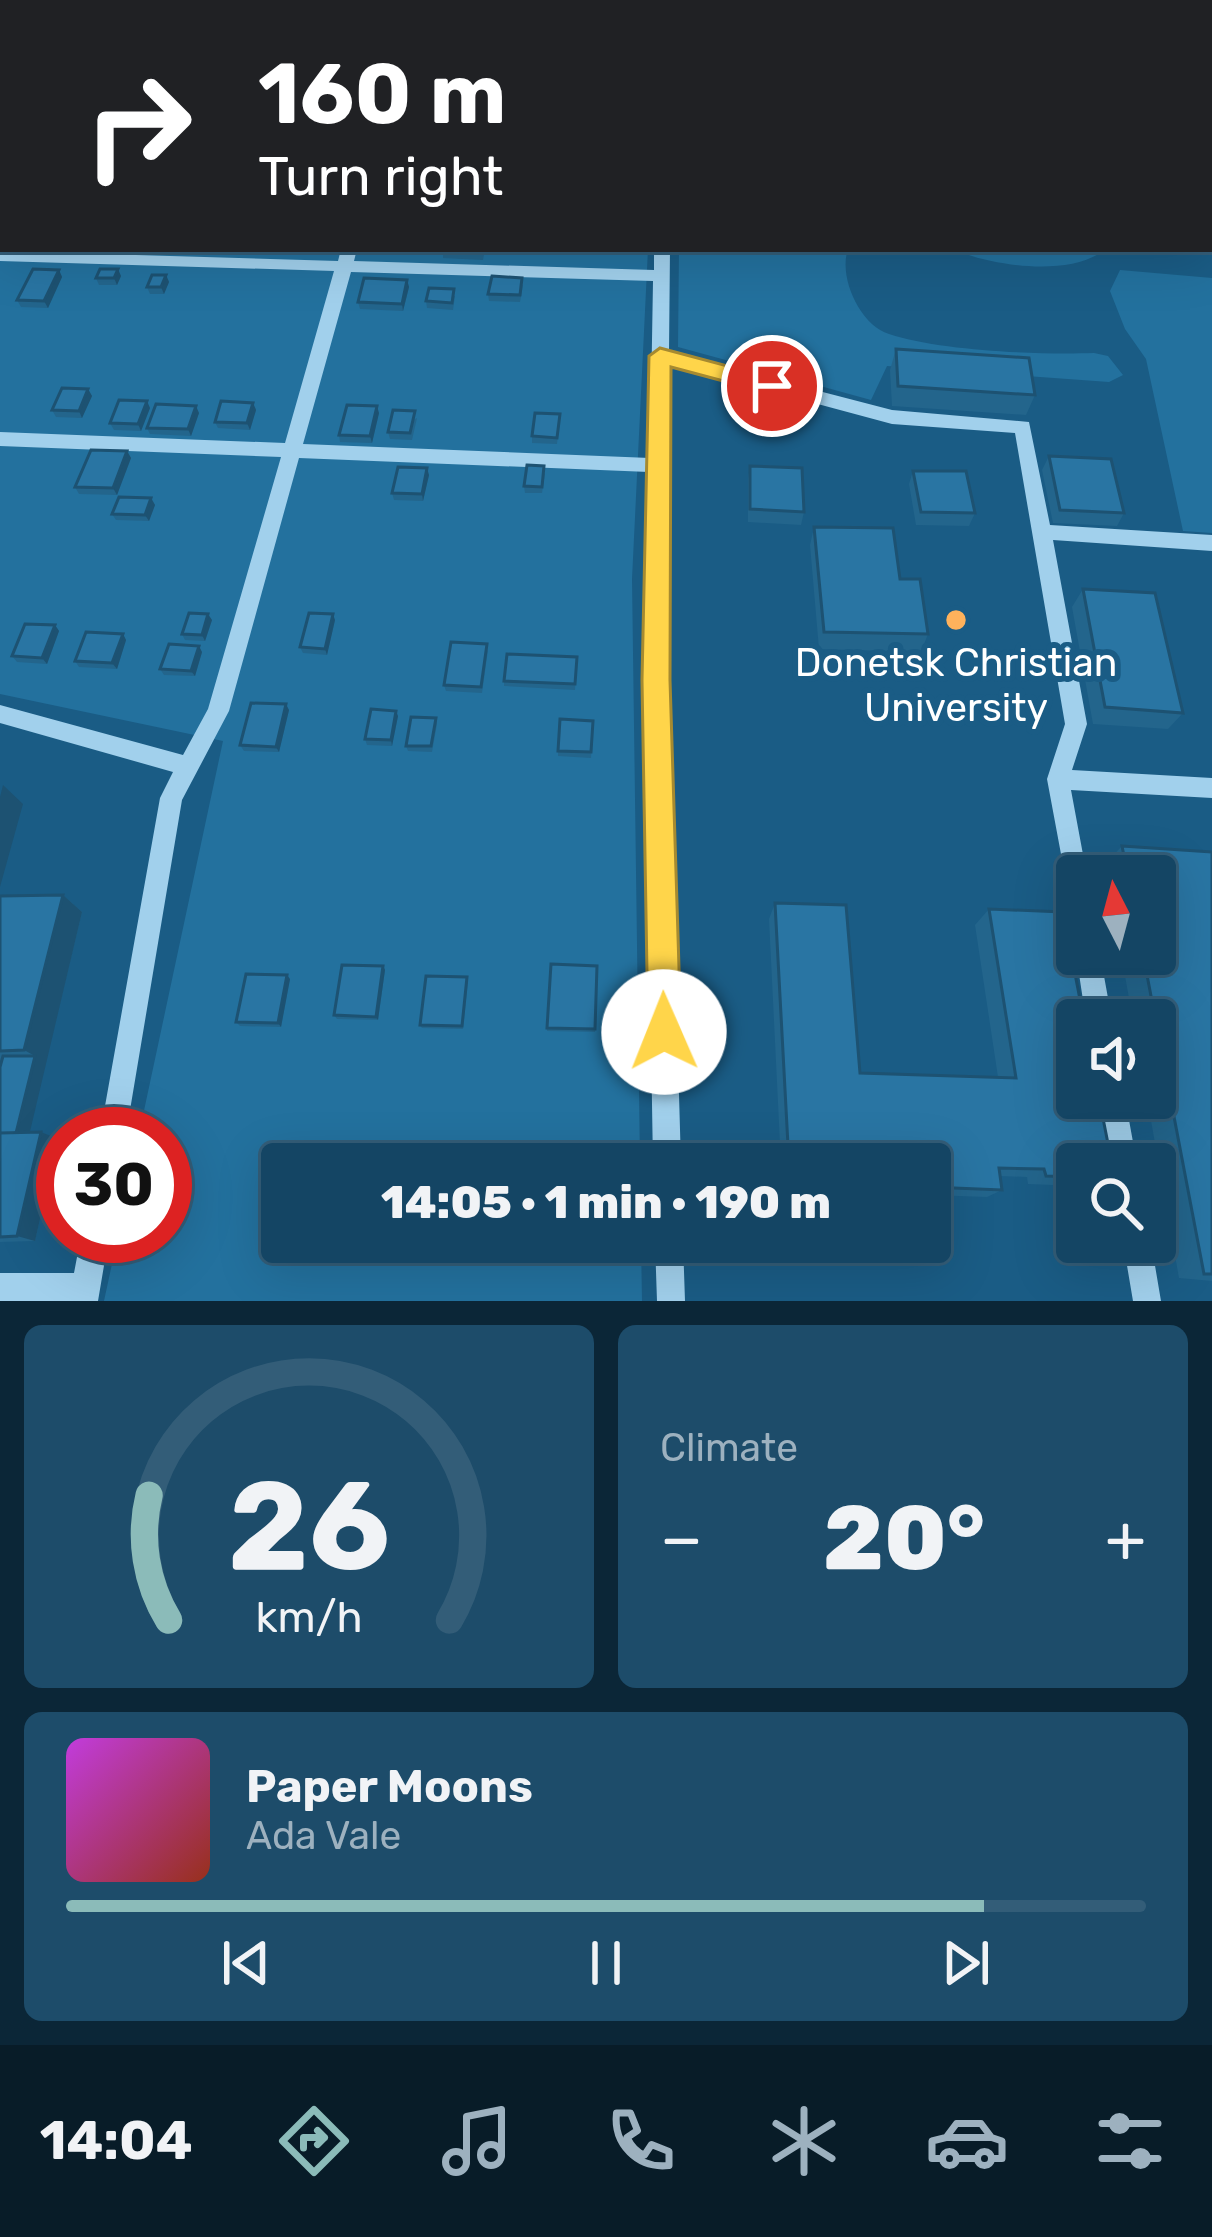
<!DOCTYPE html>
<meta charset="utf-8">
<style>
:root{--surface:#144564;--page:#1d4c6a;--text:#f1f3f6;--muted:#9db1bf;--line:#335d78;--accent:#8bbbb9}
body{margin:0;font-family:Rubik,sans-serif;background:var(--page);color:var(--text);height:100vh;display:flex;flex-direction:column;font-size:45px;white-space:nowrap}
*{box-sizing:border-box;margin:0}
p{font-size:39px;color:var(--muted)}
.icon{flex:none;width:66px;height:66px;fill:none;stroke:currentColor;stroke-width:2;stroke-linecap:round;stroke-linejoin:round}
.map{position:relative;height:1301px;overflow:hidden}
.side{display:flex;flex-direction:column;gap:24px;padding:24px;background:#0b2637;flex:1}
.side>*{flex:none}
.guide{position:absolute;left:0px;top:0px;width:1212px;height:252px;box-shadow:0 12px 48px #0002,0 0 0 3px var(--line);background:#202124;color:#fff;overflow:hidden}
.needle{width:78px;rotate:354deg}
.fabs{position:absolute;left:1056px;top:855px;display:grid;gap:24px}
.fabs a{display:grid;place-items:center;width:120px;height:120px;border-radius:12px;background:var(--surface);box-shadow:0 12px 48px #0002,0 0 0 3px var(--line);font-size:60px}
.speed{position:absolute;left:36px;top:1107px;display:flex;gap:24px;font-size:60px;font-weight:700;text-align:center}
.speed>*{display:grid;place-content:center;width:156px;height:156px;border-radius:50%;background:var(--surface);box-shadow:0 12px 48px #0002,0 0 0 3px var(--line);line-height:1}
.speed .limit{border:18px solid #d22;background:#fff;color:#111}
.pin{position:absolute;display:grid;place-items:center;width:102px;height:102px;color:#fff;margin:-51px;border:6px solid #fff;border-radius:50%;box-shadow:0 3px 12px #0007}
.me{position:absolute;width:132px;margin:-66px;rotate:359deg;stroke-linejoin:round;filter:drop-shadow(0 0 9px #0008)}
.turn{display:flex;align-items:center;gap:42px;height:252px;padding:0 60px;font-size:54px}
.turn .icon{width:156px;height:156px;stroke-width:2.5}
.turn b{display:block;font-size:84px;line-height:102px}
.big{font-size:90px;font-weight:800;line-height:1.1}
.side .tile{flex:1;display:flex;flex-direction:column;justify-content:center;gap:18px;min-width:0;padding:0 42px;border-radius:18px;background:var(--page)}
.side .dial{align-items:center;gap:0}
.dial svg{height:312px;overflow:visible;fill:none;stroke:var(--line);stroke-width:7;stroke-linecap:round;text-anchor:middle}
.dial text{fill:var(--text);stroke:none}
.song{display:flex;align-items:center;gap:36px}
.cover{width:144px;height:144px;border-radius:18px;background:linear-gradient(135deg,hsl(290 70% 55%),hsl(10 70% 35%))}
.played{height:12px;border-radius:6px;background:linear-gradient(90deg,var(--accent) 85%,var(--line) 85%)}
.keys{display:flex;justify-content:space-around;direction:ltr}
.heat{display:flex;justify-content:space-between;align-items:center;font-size:66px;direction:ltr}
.side .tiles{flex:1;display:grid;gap:24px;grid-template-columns:1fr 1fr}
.tile:last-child{grid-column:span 2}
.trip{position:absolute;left:261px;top:1143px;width:690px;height:120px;border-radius:12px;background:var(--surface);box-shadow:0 12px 48px #0002,0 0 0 3px var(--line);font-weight:800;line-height:120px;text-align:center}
.dock{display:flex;height:192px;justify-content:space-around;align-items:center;background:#081c28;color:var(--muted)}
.dock .icon{width:84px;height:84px}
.dock .selected{color:var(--accent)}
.dock b{font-size:54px;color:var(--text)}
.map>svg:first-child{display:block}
.green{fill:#23719e}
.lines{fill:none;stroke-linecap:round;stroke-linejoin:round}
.minor{fill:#a1d0ec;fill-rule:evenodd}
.wall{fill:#23658c}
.shaded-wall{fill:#1d5272}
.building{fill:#2975a3;stroke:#1d5272;stroke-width:3}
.route{fill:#ffd54a;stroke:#a68a30;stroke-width:3}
.poi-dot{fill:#feb25c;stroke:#1a5c85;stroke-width:4.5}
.labels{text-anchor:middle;stroke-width:12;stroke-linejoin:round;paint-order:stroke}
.poi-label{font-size:39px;fill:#fff;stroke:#1a5c85}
</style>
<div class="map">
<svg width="1212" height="1301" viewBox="0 0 1212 1301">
<rect width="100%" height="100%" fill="#1a5c85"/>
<path class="green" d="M0 0H659L3 3V249H648L632 579 640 1164H282V1242H641L642 1301H104L118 1236H165V1134H139L223 741 0 694Z
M682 0H1212V148L1209 3Z
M679 249H848C838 277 860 325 889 334 941 351 1038 355 1094 353L1108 356 1123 375 1109 382 887 366 871 400 678 347Z
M952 249H1106C1070 278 992 266 952 249Z
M1120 270 1212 278V533L1183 531 1146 359 1125 329 1110 291Z"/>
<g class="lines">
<path class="minor" d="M123 0H232L235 3H126Z
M412 0H426L425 3H411Z
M660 0H674V3H660Z
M0 107H3V115H0Z
M341 249H357L354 261 654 270V249H670L669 352 892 410 1029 422 1050 525 1212 535V551L1053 540 1087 724 1072 770 1212 778V798L1071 790 1087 876H1077V900L1069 897 1047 779 1065 724 1015 433 892 424 669 364 667 680 681 1164H653L645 680 649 472 299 458 229 711 182 800 126 1134H100L160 798 173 772 0 723V705L183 755 208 709 281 457 0 446V432L285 443 334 271 0 261V251L338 261ZM351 272 653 281 650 458 303 444Z
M1077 951V954H1100L1112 1020H1086L1076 954Z
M1099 1098H1125L1137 1164H1109Z
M81 1236H109L98 1301H0V1273H74Z
M655 1242H683L685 1301H657Z
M1123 1242H1151L1161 1301H1133Z"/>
</g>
<path class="wall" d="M555 0H582V3H555Z
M235 249H267L265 255 237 254Z
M443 249H485L483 260 443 258Z
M59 270 62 277 48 308 21 307 17 300Z
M166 275 169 282 164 294H150L147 287Z
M121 276 117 285H99L96 278Z
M407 280 409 287 403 311 360 309 358 302Z
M523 285 520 302 489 301 488 294Z
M455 296 453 310 427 308 426 301Z
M896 349 1035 395 1026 415 892 406 890 370Z
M88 389 92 396 82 418 56 417 52 410Z
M253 403 256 410 250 430 218 428 215 422Z
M150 408 141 431 114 430 110 423Z
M199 413 191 436 150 434 147 428Z
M379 413 372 443 340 442 339 435Z
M560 414 557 444 532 443V436Z
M417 418 412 440 390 439 388 432Z
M127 451 131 458 117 495 79 494 75 487Z
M1049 456 1124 513 1117 526 1053 523 1042 470Z
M750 466 804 512 801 525 748 522V479Z
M913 471 975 513 969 526 916 525 909 484Z
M545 473 542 493H525L524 486Z
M429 475 423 501 394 500 392 493Z
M151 498 155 505 149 521 116 520 112 514Z
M814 527 900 579 928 634 921 652 819 649 810 545Z
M1083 589 1183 713 1168 729 1093 724 1072 607Z
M212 620 205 641 185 640 182 634Z
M335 620 327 655 303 653 300 647Z
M55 625 59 631 47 664 17 662 12 656Z
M123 634 126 640 117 669 79 667 75 661Z
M488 650 482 693 446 691 444 685Z
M202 652 195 676 164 675 160 669Z
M577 657 575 690 504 686V681Z
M289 710 279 752 244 751 240 745Z
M398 716 392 746 367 745 365 739Z
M436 718 437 724 432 752 408 751 406 746Z
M593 721 591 758 558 756V751Z
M1122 846 1212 852V1281L1179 1278 1147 1098H1155V1020H1133L1121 954H1155V876H1107L1105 864Z
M63 895 82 912 29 1132 58 1139 35 1241 0 1242V896Z
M775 903 860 1073 998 1077 975 925 989 909 1077 1164V1186L1028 1184 1027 1177 1000 1176 1002 1190 987 1197 930 1195V1164H781L769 919Z
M383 966 385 970 378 1020 337 1019 334 1015Z
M597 966 595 1032 547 1031V1028Z
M290 979 281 1027 240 1026 236 1022Z
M468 981 463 1029 422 1028 420 1025Z"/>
<path class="shaded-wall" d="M118 269 121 276 117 285 114 278Z
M59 270 62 277 48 308 44 301Z
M166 275 169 282 164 294 161 287Z
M407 280 409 287 403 311 402 304Z
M88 389 92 396 82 418 79 411Z
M147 401 150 408 141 431 138 424Z
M253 403 256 410 250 430 247 423Z
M196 406 199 413 191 436 188 429Z
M377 406 379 413 372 443 370 436Z
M127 451 131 458 117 495 113 488Z
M427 468 429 475 423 501 422 494Z
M151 498 155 505 149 521 145 515Z
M208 614 212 620 205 641 202 635Z
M333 614 335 620 327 655 325 649Z
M55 625 59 631 47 664 42 658Z
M123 634 126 640 117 669 112 663Z
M199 646 202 652 195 676 191 671Z
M286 704 289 710 279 752 276 747Z
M396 711 398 716 392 746 391 740Z
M3 785 23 804 0 887V797Z
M63 895 82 912 28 1140 15 1135 35 1056 24 1050Z
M383 966 385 970 378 1020 376 1017Z
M287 975 290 979 281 1027 278 1023Z
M41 1132 58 1139 35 1241 17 1236Z"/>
<path class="building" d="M998 0H1060L1061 3H998Z
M125 1H148L147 3H123Z
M0 60H3V81H0Z
M443 249H483L482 253 442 251Z
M33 269 59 270 44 301 17 300Z
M100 269H118L114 278H96Z
M152 275H166L161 287H147Z
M492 276 522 278 520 295 488 294Z
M364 278 407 280 402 304 358 302Z
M429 288 454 289 452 303 426 301Z
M896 349 1029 358 1035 395 898 386Z
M62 388 88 389 79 411 52 410Z
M119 400 147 401 138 424 110 423Z
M221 401 253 403 247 423 215 422Z
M156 404 196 406 188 429 147 428Z
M347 405 377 406 370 436 339 435Z
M393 410 415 411 410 433 388 432Z
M535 413 560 414 557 438 532 436Z
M91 450 127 451 113 488 75 487Z
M1049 456 1111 459 1124 513 1060 510Z
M527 465 544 466 542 487 524 486Z
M750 466 802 468 804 512 750 509Z
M398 467 427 468 422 494 392 493Z
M913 471H966L975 513 921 512Z
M119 497 151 498 145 515 112 514Z
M814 527 893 528 900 579H920L928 634 824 632Z
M1083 589 1155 593 1183 713 1105 707Z
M189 613 208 614 202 635 182 634Z
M309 613 333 614 325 649 300 647Z
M25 624 55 625 42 658 12 656Z
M86 632 123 634 112 663 75 661Z
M451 642 487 644 481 687 444 685Z
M169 644 199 646 191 671 160 669Z
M507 654 577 657 575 684 504 681Z
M251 703 286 704 276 747 240 745Z
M371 709 396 711 391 740 365 739Z
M411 717 436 718 431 746H406Z
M560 719 593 721 591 752 558 751Z
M1122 846 1212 852V1274H1204L1143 954H1155V876H1128Z
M63 895 24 1050 0 1051V896Z
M775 903 846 905 860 1073 1016 1078 989 909 1063 912 1084 1020H1077V1098H1099L1112 1164H1077V1177L1046 1176 1044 1169 999 1168 1002 1190 930 1187V1164H913L912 1160 860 1158 861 1164H789Z
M551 964 597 966 595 1029 547 1028Z
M342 965 383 966 376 1017 334 1015Z
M246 974 287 975 278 1023 236 1022Z
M426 976 467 977 462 1026 420 1025Z
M3 1056H35L16 1133H0V1067Z
M41 1132 17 1236 0 1237V1133Z"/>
<path class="route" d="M660 348 780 380 783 386 772 394 671 367 670 680 681 1032 676 1044 664 1049 652 1044 648 1032 642 680 649 356Z"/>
<circle class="poi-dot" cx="956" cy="620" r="12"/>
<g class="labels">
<g class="poi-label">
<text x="956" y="676">Donetsk Christian<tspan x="956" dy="45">University</tspan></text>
</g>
</g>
</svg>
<div class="fabs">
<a><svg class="needle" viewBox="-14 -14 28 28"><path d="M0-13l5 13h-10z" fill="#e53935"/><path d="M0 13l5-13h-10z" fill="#9db1bf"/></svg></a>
<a><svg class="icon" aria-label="sound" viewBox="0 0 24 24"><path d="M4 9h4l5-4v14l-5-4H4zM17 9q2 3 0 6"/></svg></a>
<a><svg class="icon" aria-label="search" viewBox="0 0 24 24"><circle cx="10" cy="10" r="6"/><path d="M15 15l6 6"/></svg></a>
</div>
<div class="speed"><div class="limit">30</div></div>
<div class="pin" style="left:772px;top:386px;background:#d93025"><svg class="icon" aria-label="arrive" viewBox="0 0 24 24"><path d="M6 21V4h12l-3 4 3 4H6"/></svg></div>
<svg class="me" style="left:664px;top:1032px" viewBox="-20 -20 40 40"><circle r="19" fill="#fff"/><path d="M0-13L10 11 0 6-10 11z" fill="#ffd54a"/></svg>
<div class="trip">14:05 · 1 min · 190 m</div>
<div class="guide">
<div class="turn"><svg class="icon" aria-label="right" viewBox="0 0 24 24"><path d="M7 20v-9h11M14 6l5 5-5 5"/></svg><div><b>160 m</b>Turn right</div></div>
</div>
</div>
<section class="side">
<div class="tiles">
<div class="tile dial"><svg viewBox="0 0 100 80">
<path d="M14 69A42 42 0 1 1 86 69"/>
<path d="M14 69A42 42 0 0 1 9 37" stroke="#8bbbb9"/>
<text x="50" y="56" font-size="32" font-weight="700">26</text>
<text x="50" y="72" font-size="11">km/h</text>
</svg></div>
<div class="tile"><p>Climate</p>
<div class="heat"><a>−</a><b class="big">20°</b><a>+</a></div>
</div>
<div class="tile">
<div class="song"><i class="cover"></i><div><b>Paper Moons</b><p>Ada Vale</p></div></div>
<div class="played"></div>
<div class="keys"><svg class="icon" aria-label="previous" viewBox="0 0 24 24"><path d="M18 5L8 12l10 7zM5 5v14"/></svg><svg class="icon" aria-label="pause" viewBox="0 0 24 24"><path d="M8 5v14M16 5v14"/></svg><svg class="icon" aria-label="next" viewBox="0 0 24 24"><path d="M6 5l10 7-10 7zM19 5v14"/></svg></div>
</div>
</div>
</section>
<nav class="dock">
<b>14:04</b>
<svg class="icon selected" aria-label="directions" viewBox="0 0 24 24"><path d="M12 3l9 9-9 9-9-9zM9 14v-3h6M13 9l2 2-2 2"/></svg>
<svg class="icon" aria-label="music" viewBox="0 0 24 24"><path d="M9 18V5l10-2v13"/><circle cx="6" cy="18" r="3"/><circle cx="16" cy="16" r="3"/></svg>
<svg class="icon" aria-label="phone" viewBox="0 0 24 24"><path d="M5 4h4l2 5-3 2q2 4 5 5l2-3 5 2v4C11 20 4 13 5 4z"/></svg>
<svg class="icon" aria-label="climate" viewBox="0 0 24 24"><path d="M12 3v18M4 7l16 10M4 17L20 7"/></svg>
<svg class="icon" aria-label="car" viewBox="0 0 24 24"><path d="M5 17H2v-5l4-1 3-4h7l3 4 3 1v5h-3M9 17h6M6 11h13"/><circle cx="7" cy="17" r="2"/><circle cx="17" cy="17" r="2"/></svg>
<svg class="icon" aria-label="filters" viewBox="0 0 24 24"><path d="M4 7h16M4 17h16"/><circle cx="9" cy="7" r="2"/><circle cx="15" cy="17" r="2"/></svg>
</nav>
